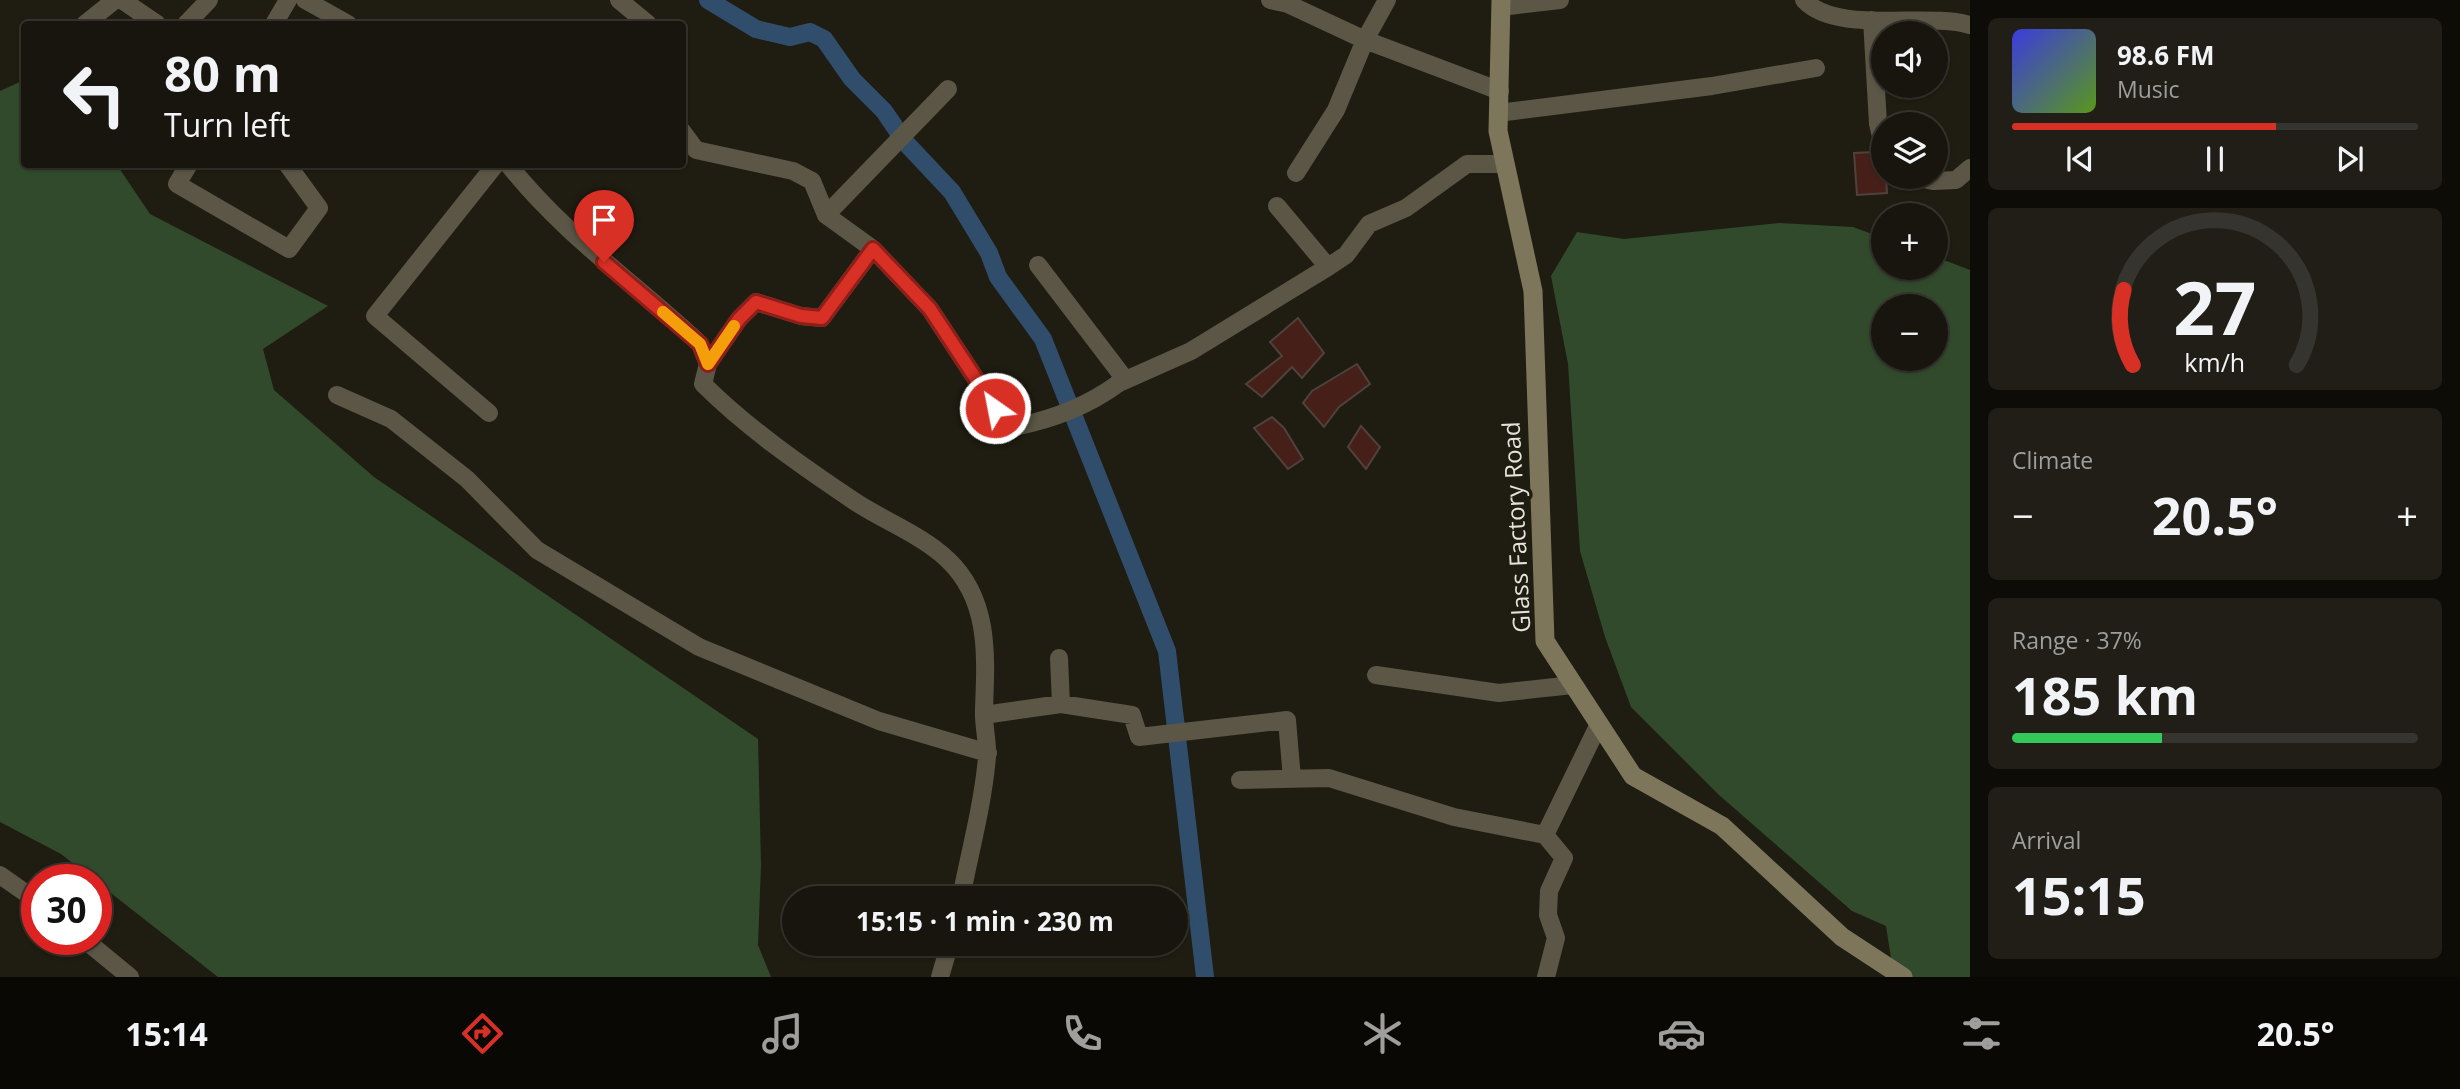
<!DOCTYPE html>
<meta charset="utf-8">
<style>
:root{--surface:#17150d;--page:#201e16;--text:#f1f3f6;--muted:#9e9f9d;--line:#36342e;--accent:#d93025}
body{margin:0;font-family:"Open Sans",sans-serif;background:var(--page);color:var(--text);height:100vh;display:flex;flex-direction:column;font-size:26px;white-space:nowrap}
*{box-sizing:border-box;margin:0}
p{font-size:23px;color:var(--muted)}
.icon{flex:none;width:38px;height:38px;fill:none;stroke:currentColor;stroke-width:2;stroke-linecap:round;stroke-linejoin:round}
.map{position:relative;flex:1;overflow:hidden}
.panel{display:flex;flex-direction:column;gap:18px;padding:18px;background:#0d0c07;width:490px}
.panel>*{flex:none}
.hud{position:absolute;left:21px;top:21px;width:665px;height:147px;border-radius:7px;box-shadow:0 2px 5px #0004,0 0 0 2px var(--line);background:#17150d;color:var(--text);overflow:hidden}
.controls{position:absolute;left:1871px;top:21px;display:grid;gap:14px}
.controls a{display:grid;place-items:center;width:77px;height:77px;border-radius:50%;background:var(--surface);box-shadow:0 2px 5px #0004,0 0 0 2px var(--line);font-size:35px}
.speed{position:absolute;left:21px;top:864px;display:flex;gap:14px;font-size:35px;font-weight:700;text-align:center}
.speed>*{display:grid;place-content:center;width:91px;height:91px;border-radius:50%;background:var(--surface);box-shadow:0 2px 5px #0004,0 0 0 2px var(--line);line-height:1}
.speed .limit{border:10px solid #d22;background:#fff;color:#111}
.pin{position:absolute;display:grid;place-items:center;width:60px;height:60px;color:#fff;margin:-72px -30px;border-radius:50% 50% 50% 0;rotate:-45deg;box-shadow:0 0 7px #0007}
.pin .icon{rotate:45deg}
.me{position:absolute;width:77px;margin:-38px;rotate:327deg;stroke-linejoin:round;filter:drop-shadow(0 0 5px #0008)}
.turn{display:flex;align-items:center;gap:24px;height:147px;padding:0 28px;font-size:32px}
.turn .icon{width:91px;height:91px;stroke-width:2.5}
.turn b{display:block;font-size:49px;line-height:60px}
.big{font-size:52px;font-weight:700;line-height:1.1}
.panel .card{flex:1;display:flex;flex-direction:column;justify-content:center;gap:10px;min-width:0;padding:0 24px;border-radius:10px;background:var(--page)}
.panel .dial{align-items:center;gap:0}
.dial svg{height:182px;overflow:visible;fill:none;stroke:var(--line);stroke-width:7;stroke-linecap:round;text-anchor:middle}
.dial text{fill:var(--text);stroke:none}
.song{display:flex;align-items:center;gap:21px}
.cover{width:84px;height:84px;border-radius:10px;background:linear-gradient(135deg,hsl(240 70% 55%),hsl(90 70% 35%))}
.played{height:7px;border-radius:4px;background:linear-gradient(90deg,var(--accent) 65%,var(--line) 65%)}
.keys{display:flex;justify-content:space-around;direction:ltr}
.heat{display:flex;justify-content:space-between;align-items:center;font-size:38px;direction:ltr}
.charge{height:10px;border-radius:5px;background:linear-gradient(90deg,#34c759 37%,var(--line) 0)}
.trip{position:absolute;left:782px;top:886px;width:406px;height:70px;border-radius:35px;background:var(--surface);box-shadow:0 2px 5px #0004,0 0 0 2px var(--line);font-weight:700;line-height:70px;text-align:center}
.tab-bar{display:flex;height:112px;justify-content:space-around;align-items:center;background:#090805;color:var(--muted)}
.tab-bar .icon{width:49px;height:49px}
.tab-bar .active{color:var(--accent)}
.tab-bar b{font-size:32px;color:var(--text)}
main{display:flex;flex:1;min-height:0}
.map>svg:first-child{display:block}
.green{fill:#314a2c;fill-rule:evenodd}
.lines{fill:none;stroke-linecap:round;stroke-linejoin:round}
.canal{stroke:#304e6b;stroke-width:18}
.building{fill:#462018;stroke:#4f413d;stroke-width:2}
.minor{stroke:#5b5645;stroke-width:18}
.secondary{stroke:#7e765b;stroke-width:19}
.route-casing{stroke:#8d1f18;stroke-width:18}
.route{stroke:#d93025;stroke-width:12}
.slow{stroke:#f59e0b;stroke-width:12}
.labels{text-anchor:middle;stroke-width:7;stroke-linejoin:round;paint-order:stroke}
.street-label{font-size:24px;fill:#e5e4dc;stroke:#1f1c11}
</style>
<main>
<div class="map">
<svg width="1970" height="977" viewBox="0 0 1970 977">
<rect width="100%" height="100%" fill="#1f1c11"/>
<path class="green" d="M24 80V164L117 165 150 214 328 306 263 349 274 390 374 477 758 739 761 865 758 945 771 977H218L61 854 0 822V91Z
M1779 223 1853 227 1883 238V268H1936V257L1970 270V977H1910L1893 971 1886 926 1852 911 1719 795 1631 707 1605 637 1580 551 1568 364 1551 276 1577 232 1624 239ZM1883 306H1936V359H1883Z"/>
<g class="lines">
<path class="canal" d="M708 0 756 29 790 37 810 32 824 39 852 79 884 111 905 142 952 192 989 253 998 277 1043 339 1167 651 1205 977"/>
</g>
<path class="building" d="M1874 152 1883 156V177H1886L1887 193 1857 195 1854 153Z
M1298 318 1324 353 1302 378 1292 367 1262 397 1246 384 1282 356 1270 342Z
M1357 364 1370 384 1339 407 1324 427 1303 403 1312 391Z
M1272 417 1284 428 1303 459 1288 469 1254 428Z
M1361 426 1380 447 1366 469 1348 447Z"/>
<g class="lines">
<path class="minor" d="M122 0 157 24
M305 0 348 24
M619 0 648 24
M1270 0 1288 4 1365 40 1500 91
M1804 0C1836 35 1926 12 1970 25
M1501 7 1560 0
M1872 20 1878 124 1883 145
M85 24 115 0
M186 24 209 0
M274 24 288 0
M1498 113 1712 86 1816 68
M682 131 696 150 793 171 812 181 826 215 873 249 930 309 1008 428C1049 421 1085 408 1119 383L1121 374 1038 265
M189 164 177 184 289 249 319 208 287 164
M508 164C563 234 636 284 700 344L708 364 703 384C747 428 802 466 854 501 884 521 922 535 948 560 990 600 986 656 984 709 983 725 988 741 987 757 983 804 970 851 961 898
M1296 173 1336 110 1365 40 1387 0
M1914 177 1933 181 1956 180 1970 168
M1277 206 1328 267
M826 215 948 89
M708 364 739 319 756 302 801 316 822 318 873 249
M1119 383 1191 351 1328 267 1346 255 1369 224 1406 208 1467 164H1505
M337 395 391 419 467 479 537 550 699 647 879 721 988 753
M489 413 375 316 496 164
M1059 658 1061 704
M1376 675 1499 693 1573 685
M984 715 1061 704 1132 715 1139 737 1287 720 1292 779
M1240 780 1329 778 1454 817 1545 835
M0 875 37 901
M85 940 130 977
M940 977 950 943
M1546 977 1556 938 1548 915 1549 891 1564 858 1545 835 1599 724"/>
<path class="secondary" d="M1501 0 1498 131 1533 291 1545 641 1633 776 1722 826 1842 937 1903 977"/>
</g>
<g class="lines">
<g class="route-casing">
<path id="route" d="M604 262 700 344 708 364 739 319 756 302 801 316 822 318 873 249 930 309 995 408"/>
</g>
<use href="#route" class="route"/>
<path class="slow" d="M663 312 700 344 708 364 734 326"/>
</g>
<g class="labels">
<g class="street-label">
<text transform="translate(1517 527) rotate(-93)" y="8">Glass Factory Road</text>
</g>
</g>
</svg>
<div class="controls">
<a><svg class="icon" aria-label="sound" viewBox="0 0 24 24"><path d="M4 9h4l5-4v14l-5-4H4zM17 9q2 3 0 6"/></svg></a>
<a><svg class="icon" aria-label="layers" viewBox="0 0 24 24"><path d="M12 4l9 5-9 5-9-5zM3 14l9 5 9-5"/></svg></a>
<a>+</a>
<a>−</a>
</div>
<div class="speed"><div class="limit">30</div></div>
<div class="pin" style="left:604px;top:262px;background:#d93025"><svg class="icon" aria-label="arrive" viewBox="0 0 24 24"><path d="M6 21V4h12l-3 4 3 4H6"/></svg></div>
<svg class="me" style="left:995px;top:408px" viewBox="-20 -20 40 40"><circle r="17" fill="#d93025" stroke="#fff" stroke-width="3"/><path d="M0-11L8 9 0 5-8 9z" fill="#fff"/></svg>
<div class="trip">15:15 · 1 min · 230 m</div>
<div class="hud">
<div class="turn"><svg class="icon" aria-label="left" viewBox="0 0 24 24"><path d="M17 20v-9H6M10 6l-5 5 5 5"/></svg><div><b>80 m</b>Turn left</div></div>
</div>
</div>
<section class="panel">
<div class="card">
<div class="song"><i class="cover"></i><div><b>98.6 FM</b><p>Music</p></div></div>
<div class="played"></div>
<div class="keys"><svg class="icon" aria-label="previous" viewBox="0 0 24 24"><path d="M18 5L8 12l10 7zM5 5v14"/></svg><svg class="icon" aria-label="pause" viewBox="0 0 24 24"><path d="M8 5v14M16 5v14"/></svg><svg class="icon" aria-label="next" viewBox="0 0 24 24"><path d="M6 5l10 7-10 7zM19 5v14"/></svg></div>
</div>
<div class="card dial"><svg viewBox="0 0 100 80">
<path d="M14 69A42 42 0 1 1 86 69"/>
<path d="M14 69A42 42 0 0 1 10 36" stroke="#d93025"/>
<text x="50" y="56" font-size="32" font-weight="700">27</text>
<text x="50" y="72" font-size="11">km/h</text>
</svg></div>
<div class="card"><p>Climate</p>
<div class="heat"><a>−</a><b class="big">20.5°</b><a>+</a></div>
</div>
<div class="card"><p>Range · 37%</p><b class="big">185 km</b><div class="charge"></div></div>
<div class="card"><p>Arrival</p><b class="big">15:15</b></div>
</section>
</main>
<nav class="tab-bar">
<b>15:14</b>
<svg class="icon active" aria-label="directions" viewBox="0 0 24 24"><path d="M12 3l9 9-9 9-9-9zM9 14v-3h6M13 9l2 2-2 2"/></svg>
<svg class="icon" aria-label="music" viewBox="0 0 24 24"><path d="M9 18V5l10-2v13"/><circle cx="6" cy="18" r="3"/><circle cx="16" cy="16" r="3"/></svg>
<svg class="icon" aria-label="phone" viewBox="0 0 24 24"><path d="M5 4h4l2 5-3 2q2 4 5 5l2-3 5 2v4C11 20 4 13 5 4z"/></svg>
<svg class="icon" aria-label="climate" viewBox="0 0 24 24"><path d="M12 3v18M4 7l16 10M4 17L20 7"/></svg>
<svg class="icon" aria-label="car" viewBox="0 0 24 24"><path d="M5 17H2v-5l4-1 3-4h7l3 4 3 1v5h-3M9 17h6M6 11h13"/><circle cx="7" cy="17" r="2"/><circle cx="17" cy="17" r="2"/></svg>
<svg class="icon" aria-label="filters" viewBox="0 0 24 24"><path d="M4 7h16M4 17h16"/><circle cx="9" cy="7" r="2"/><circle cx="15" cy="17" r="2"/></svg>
<b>20.5°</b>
</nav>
